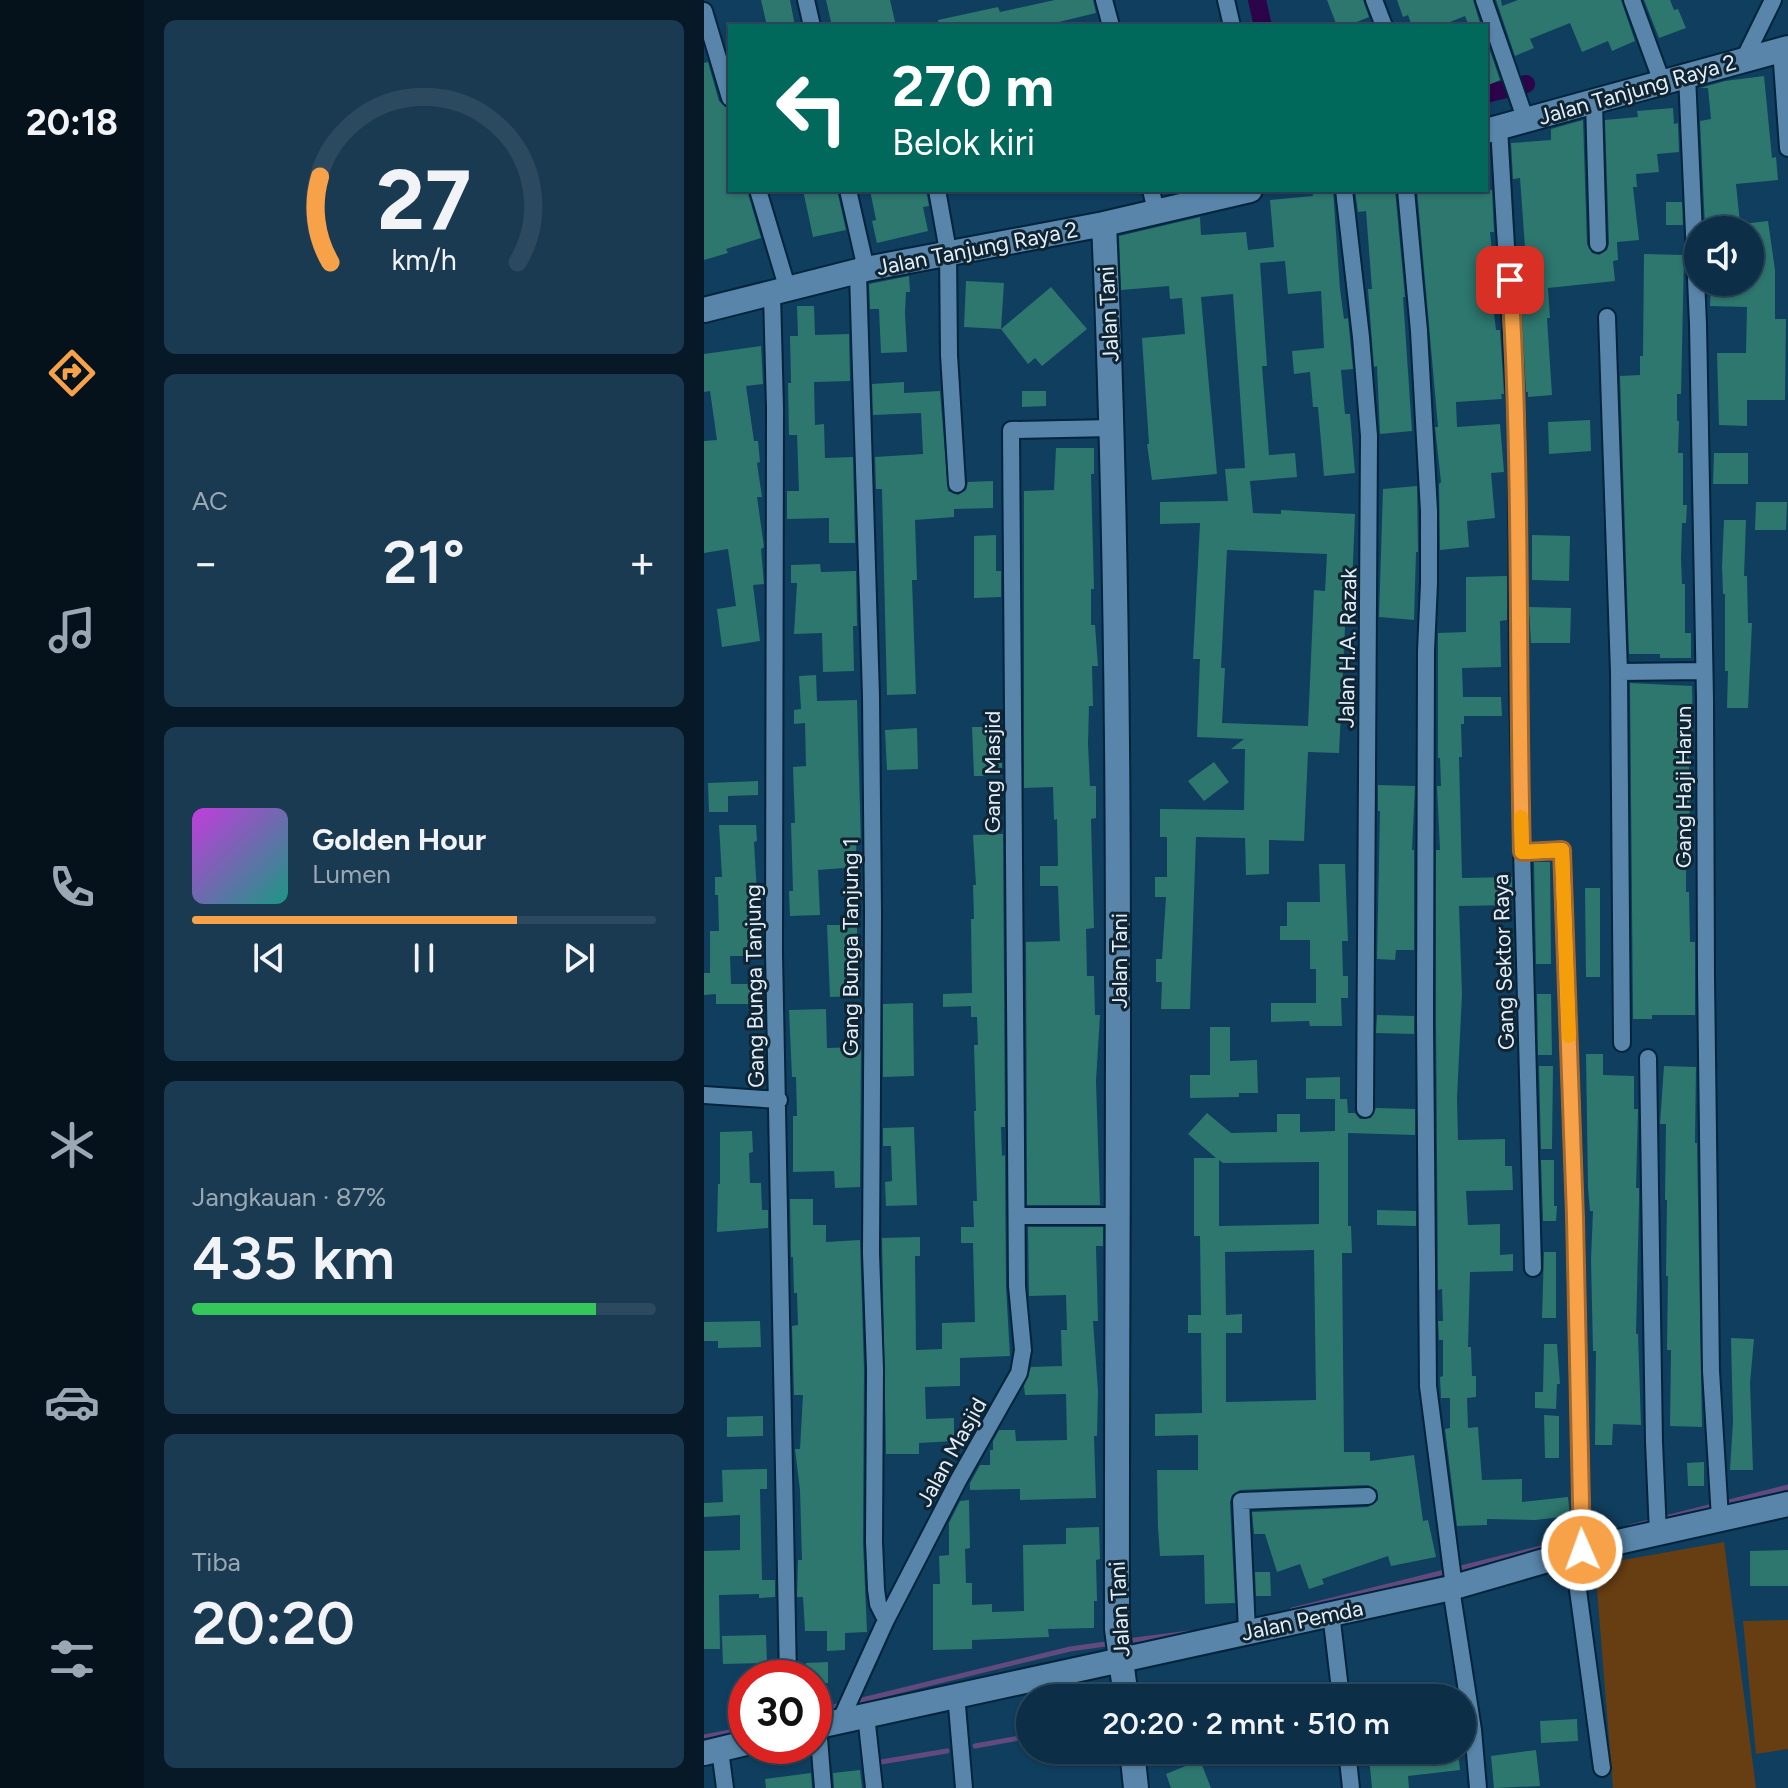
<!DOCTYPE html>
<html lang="id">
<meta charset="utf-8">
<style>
:root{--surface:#0c2e46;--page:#1a3a51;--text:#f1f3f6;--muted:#9aa8b3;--line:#2c4a5f;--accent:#f7a248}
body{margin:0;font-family:Figtree,sans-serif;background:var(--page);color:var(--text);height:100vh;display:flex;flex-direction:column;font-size:30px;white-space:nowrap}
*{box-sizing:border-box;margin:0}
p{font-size:26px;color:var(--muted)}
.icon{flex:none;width:44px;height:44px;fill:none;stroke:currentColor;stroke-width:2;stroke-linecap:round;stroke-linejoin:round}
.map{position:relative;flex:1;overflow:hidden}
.details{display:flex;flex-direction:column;gap:20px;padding:20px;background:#071926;width:560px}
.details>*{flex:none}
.guide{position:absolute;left:24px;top:24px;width:760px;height:168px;border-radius:0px;box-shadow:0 2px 6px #0004,0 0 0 2px var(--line);background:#00695c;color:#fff;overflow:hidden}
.tools{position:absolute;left:980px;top:216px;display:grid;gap:16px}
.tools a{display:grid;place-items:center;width:80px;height:80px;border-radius:50%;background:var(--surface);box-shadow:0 2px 6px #0004,0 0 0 2px var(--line);font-size:40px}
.speed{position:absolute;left:24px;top:1660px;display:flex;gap:16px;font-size:40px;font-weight:700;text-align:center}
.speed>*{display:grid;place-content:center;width:104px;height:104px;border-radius:50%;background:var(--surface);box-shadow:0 2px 6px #0004,0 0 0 2px var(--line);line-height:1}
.speed .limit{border:12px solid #d22;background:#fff;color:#111}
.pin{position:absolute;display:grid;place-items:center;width:68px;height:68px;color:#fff;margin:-34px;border-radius:16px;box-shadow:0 4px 12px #0006}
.me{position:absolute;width:88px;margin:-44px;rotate:358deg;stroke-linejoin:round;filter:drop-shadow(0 0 6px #0008)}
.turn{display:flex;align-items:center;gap:28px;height:168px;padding:0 32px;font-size:36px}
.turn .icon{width:104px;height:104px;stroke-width:2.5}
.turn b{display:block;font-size:56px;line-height:68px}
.big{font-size:60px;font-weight:600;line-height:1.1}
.details .card{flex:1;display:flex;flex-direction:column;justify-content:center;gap:12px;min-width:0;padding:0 28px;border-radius:12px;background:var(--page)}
.details .dial{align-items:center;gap:0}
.dial svg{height:208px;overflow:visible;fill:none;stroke:var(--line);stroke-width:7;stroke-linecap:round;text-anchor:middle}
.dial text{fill:var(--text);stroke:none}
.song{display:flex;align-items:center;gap:24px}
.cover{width:96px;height:96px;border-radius:12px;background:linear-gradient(135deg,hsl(290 70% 55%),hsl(170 70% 35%))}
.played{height:8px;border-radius:4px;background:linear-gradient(90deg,var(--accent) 70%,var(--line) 70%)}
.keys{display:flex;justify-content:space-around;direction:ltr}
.heat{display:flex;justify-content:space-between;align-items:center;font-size:44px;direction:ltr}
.charge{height:12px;border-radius:6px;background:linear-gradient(90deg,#34c759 87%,var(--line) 0)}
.trip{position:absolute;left:312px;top:1684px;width:460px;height:80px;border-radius:40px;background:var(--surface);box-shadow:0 2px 6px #0004,0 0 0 2px var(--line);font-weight:600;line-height:80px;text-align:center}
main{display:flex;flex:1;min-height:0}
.dock{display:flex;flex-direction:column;width:144px;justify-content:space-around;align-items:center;background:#05121c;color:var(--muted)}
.dock .icon{width:56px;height:56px}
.dock .active{color:var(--accent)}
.dock b{font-size:36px;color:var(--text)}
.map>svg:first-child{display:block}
.green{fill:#673e11}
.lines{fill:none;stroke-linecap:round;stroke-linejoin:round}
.stream{stroke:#624a7e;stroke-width:5}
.canal{stroke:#2b0449;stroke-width:18}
.building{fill:#2d776e;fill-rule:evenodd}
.street-casing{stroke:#01243c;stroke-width:20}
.secondary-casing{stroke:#01243c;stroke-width:28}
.street{stroke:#5885a9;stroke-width:16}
.secondary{stroke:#5885a9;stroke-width:24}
.route-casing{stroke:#a1692f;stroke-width:20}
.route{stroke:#f7a248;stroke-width:14}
.slow{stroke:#f59e0b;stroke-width:14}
.labels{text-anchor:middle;stroke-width:6;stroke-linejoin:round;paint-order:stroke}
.street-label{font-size:22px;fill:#e1effb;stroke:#112432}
</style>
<main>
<nav class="dock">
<b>20:18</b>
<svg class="icon active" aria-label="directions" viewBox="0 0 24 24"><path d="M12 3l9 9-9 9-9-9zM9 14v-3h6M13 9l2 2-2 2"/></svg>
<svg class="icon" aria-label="music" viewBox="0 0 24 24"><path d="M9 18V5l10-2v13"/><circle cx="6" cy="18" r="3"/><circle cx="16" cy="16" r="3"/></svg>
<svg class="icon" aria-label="phone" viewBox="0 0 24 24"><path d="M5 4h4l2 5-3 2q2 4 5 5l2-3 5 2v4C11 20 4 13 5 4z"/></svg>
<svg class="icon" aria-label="climate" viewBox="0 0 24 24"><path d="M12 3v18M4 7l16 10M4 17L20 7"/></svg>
<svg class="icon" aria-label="car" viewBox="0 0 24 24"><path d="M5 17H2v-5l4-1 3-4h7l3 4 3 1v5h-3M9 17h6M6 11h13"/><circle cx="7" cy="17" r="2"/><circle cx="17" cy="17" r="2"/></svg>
<svg class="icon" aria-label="filters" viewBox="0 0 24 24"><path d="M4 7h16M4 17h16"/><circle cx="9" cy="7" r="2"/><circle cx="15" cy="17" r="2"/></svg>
</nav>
<section class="details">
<div class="card dial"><svg viewBox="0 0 100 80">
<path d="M14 69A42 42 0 1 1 86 69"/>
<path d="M14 69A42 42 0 0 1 10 36" stroke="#f7a248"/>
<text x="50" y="56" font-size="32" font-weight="700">27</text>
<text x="50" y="72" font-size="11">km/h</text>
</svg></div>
<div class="card"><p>AC</p>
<div class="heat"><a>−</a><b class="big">21°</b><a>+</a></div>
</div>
<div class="card">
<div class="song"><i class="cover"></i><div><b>Golden Hour</b><p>Lumen</p></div></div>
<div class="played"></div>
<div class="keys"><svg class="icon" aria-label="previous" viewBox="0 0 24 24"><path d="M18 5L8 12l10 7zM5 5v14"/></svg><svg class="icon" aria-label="pause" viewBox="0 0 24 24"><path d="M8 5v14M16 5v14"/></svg><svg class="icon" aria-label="next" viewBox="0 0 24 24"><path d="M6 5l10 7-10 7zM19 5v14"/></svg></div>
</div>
<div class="card"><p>Jangkauan · 87%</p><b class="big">435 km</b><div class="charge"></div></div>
<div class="card"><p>Tiba</p><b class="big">20:20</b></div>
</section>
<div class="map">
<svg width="1084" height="1788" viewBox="0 0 1084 1788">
<rect width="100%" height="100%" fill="#103e5e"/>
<path class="green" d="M1020 1542 1052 1788H909L891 1565Z
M1084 1620V1749L1052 1754 1039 1621Z"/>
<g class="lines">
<path class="stream" d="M926 1527 1084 1487
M588 1610 873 1539
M423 1641 485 1633
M150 1702 366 1649 409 1643
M110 1712 141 1704
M0 1737 42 1729
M271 1746 326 1736
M171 1763 243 1751"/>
<path class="canal" d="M553 0 559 26
M782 94 822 84"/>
</g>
<path class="building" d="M57 0H86L91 26H63Z
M122 0H186L192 26H128Z
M351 0H389L392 13 338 26H235L234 20 294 7 296 12Z
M623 0H659L665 17 643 26H633Z
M693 0H769L777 26H765L761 16 736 26H708L704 15 699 17Z
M792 0H797L798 6 814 0H917L931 41 908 51 904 41 878 52 866 23 826 39 830 48 811 56Z
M940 0H966L970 10 974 9 982 28 955 38Z
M782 39 796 80 782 86Z
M4 62 15 101 24 109 26 115V190H43L57 238 22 249 24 253 0 260V63Z
M1060 76 1068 158 1072 157 1074 180 1032 184 1036 223 1001 227 996 121 1007 119 1004 88H996L1021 81Z
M969 108 970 124 974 123 975 152 953 154 955 172 932 174 933 187H929L935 240 913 242 914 260 909 261 911 281 844 288 846 318H843L848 395 824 397V392H822L817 295 822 294 819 261H822L816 178 809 179 807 143 847 140V129L879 120 883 244 888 253 895 255 903 250 905 244 901 120 934 117 933 111Z
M99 190H133L142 230 109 237Z
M166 190H222L225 206 219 207 224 231 173 243 168 221 172 220Z
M608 190H629L636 289 640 319 644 318 649 369 637 370 641 414H646L651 473 620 476 614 407H609L606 372 590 374 588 351 620 348 617 291 584 294 581 261 556 263 563 366H558L565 455 591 453 593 477 546 481 549 513 577 514V510L651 514 648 585H643L635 753 604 752 600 841 565 840V874L542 875 541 838 492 837 486 1009H457L458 982H452V959H458L462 897H451V877H463V837H456V809L540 810 541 749H527L540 739 493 737 496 659H489L496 523 456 524V502L524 501 521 469 541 468 529 294 497 297 513 474 448 480 443 444H445L438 338 481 334 478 298 466 299 465 286 417 290 415 236 496 217 497 235 542 232 544 250 570 247 566 200 609 196ZM523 550 623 554 621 591 610 590 604 726 518 723 521 668H517Z
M651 190H691L701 297H699L708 431 676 434 673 366 670 367 666 316 664 289H668L662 211 654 212Z
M713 190H788L790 232H786L790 272H785L792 330H796L800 394H797L798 399 752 402 753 427 796 424 800 472 787 473 791 518 763 521 765 547 736 550 735 484 737 482 731 427H734Z
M962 202H978L979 225H962Z
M1064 221 1071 270V319H1082L1081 400H1043V426L1015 425 1013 353H1042L1043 307 1006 306 1007 287 1046 288V223Z
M940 254 980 255 977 394H973V421H975L974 453H979V505H983L982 523H978L977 558 978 584H981V633H987V658H956V654H925L916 376 936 375V356H939Z
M205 276 206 292H202L201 313 203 352 177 353 175 309H166L165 284Z
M262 281 300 283 297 329 347 287 383 329 338 366 331 358 324 364 297 329 260 327Z
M93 306H110L111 335 145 334 146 381 110 382 111 425 120 424 121 458 149 457 151 543H125V518L83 519V491H95L93 435H85L84 383H87L86 336H94Z
M57 346 59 384 42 386 50 441H54L56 462 53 463 58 497H53L60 547 57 549 60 584 49 585 56 641 18 647 13 609 32 606 24 549 0 553V441L13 440 6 391 0 392V354Z
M200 382V393L236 391 244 491 254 495 262 490 264 482 289 481V508L250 509V517L211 520 213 580H208L212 694 183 695 178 489H172L171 457 219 454 217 413 169 415 168 384Z
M318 391H342V406L318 407Z
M886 420 887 451 845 454 844 422Z
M352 448H390V474H387L390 589H387V625H391L394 666H388L389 706H385L384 744 386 786H392V818L387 819 390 928 382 929 383 976H390L391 1015H396L392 1081 396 1205H323L322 942 356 941 354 886H336V866H354L353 819 350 820 349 787 320 788V491L350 490Z
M1010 453H1044V484H1009Z
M713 486 714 552H712L710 620 675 617 679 489Z
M1052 502H1083L1082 530H1051Z
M1020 520H1042L1040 576H1043L1044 623H1048L1044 708H1023L1024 671H1021V594H1019L1018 567Z
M292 535V571H297V597L270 598V536Z
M828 535 866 536 865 581 828 580Z
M116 564 117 572 152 571 153 626H149L150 671 119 672 118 633 90 634 93 583H87V565Z
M803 576V620L796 621 797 667 758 668 759 697H797L798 716H760V724H757L758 757H755L758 878 808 877V905L755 906 758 994 753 1098 754 1140 801 1139V1166H808L809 1190 762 1191 764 1225 796 1224V1255L809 1254V1271L766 1272 764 1347H767L768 1376H772V1397L763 1398 764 1428 774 1427 778 1480 818 1479V1502L864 1497 866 1516 831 1520 783 1519V1525L753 1526 741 1429 746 1428V1398H737L736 1377 739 1376V1340H735L734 1321H739L738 1289 734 1290 732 1022V850H736L733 786H737L736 758H734V633L762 632V577Z
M825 607 867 608 866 643H827Z
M112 675 113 701 153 700 157 844H152L153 867 114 870 116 915 86 916 85 891H89L87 823H91L89 767 102 766 101 723 90 724V710L97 709 95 676Z
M926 683 988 686 989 730H985L986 859H982V892H985L986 942H991V1015H948V1019H929Z
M268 727H298V776H270Z
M213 728 214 769 183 770 181 730Z
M510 762 525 782 500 801 484 781Z
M54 781V795L24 796V812H5L4 783Z
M674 785 711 786 708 850H710V950H692L691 960 673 959 676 811H674Z
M15 825H52L53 841 50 842 53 894 52 956H26L27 984H52V1004H12V994L0 995V973H6V931H15L14 895H11V877H18Z
M299 834 301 1127H297L298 1156 301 1155 302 1286 306 1356 256 1358V1386L221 1387 222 1419 250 1418V1441L215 1443V1454H182L178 1238 216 1237V1256H211L212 1350 238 1349V1323L271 1322 269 1243H257V1227H270L269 1201H273L270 1111H272L270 1045H274L273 1017H267V1006L239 1007V994L268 993 267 919H270L269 885H272L269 835Z
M830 862H846L847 964H832Z
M615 864H641L644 941H638L639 976H644V998H637L638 1026H606L605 1021 567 1022V1003H612V969H606V940H576V926H583V902H616Z
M881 888H896V977H882Z
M123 925H153V996L126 997Z
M833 994H847L848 1055H834Z
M209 1003 210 1076 179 1077V1004Z
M122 1009 123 1048 157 1047 156 1187 131 1188 130 1171 89 1172V1116H93L92 1077H88L85 1010Z
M673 1015 710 1016V1034L672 1033Z
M506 1027H526V1061L553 1060 554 1093H535V1097L486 1098V1075H506Z
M882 1054H899V1075L930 1076V1109H934L932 1188H935V1203L932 1334H934L937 1425 909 1424 908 1445H891L892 1351H889L887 1259 889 1211H886L884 1187Z
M835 1066H849L848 1149H837Z
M960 1066 992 1067 991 1143H993L998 1427 966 1426 967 1350H963L964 1276H962L963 1200H961L962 1124H956Z
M636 1077V1099H643L644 1113H651L656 1119 667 1118 672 1108 711 1109V1135L644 1133V1226H647L648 1253H638L640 1452H666V1461L710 1455 719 1521 724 1520 732 1557 687 1566 684 1556 618 1579 620 1584 605 1589 596 1564 573 1572 561 1534H550L548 1512 664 1507 674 1500 673 1490 664 1485 536 1490 528 1495 526 1502 531 1603 501 1604 500 1555 456 1556 454 1527 453 1470H494V1435L451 1436V1414L498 1413 497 1333H484V1315H497L496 1236H490V1158H512L484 1134 503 1113 527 1133 573 1132V1114H596V1132L631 1131V1099H602V1078ZM515 1160 519 1163 615 1162V1224L515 1226ZM610 1250 612 1400 522 1402V1333H538V1314L522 1315 521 1252Z
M210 1127 213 1205 182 1206 181 1182 188 1181 187 1146H179V1128Z
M48 1131 49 1152 45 1153 46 1183H57L58 1210H64V1228L13 1232 14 1184H16V1132Z
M837 1160H850V1206H853L852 1221H839Z
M86 1199H109V1225H122V1242L156 1240 160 1369 159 1542 163 1632 141 1633V1650L123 1651V1631H101L99 1597H93L94 1560H98L96 1490 91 1449H96L99 1395H90L88 1326 94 1325 93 1293H90L89 1257H87Z
M673 1210 712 1211V1226L673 1225Z
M324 1227H399V1246H392L394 1321H389L394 1391 393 1436H390L392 1498 316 1500V1489L266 1490V1483L276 1465H286V1450H289V1441L295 1430H311L312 1441 363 1440 362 1394 321 1395 320 1386 327 1367 358 1366 357 1330H363L362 1295 325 1296Z
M840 1252H852V1318H838Z
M56 1321 57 1347 14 1348V1341H0V1322Z
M1027 1338 1050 1339 1046 1383 1049 1470H1026L1029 1422Z
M840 1344H853L856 1384H853L852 1409 831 1408V1392H839Z
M840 1415 855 1416V1458H841Z
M59 1416V1436L23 1437V1417Z
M1000 1462V1486H984L983 1463Z
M63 1469V1489H56L58 1580H71V1597L55 1598V1594L15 1595 16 1649H0V1551L36 1550V1515L0 1517V1503L19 1502 18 1470Z
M265 1500 266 1548 261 1549 262 1583H268V1605L288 1604V1612L320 1611 319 1545 362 1544V1528L395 1527 396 1559 392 1560 393 1601H390V1628L344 1629 345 1637 268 1640V1649L229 1650V1584H236L235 1556 245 1555V1523L256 1501Z
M1084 1550V1586H1046V1551Z
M551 1572H566L567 1596H552Z
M62 1635 63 1663 19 1664 18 1636Z
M124 1662V1683L110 1684V1678H102V1663Z
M873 1719 874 1741 837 1743 836 1721Z
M832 1750 836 1786 790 1788 787 1756Z
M754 1752 756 1770 704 1776 705 1788H668L665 1757 695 1753 696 1760Z
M496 1760 507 1788H467L462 1774Z
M156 1770 158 1788H130L129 1773Z
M107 1773 108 1788H62L61 1779Z"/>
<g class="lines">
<g class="street-casing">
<path id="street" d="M102 0 108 26
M400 0 407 26
M522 0 528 26
M670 0 680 26
M780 0 822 121
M928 0 958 82
M0 11 26 98
M1077 49 1084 148
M1040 59 1069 0
M983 75 994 324 1001 699 1002 977 1007 1371 1016 1518
M890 103 894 244
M795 128 813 432 814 695 829 1268
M54 190 84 290
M144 190 162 269
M233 190 244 251 245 355 253 484
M447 190 452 211
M640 190 657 337 665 436 661 1109
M702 190 715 331 725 511V583L722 651 721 1022 724 1386 750 1587
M154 273 167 696 169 914 167 1253 171 1369 170 1542 172 1589 174 1604 182 1620
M68 294 71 408 70 953 84 1678
M903 317 915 672 918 1043
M915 672 1000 671
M818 852 858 850 871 1217 878 1550
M944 1058 950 1442 954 1533
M0 1095 75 1100
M313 1216H412
M869 1553 898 1768
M747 1588 769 1730 774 1788
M627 1613 637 1698
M543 1631 537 1501 664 1496
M252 1694 260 1788
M162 1715 170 1788
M137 1719 182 1620 255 1479 315 1373 319 1350 313 1286 307 430 408 428
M114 1726 119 1788
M16 1750 21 1788
M643 1750 647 1788"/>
</g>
<g class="secondary-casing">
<path id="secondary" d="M782 131 1084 48
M400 224C421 692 412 1161 413 1629L422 1698
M0 310 162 269 400 224 546 190
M110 1727 747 1588 878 1550 1084 1504
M428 1750 432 1788
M0 1753 42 1743"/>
</g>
<use href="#street" class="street"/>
<use href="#secondary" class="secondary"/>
</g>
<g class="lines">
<g class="route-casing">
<path id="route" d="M806 280C818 471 813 662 818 852L858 850 871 1217 878 1550"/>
</g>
<use href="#route" class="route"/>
<path class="slow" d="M817 817 818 852 858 850 865 1036"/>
</g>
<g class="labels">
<g class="street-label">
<text transform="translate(933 89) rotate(-16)" y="8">Jalan Tanjung Raya 2</text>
<text transform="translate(273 248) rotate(-11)" y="8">Jalan Tanjung Raya 2</text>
<text transform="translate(404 314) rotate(-93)" y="8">Jalan Tani</text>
<text transform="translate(643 648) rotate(-89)" y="8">Jalan H.A. Razak</text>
<text transform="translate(288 772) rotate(-90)" y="8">Gang Masjid</text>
<text transform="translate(979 787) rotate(-90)" y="8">Gang Haji Harun</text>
<text transform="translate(146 947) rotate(-90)" y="8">Gang Bunga Tanjung 1</text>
<text transform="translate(415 961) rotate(-90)" y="8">Jalan Tani</text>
<text transform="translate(799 962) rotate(-92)" y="8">Gang Sektor Raya</text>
<text transform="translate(50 986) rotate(-91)" y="8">Gang Bunga Tanjung</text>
<text transform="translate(247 1452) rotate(-61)" y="8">Jalan Masjid</text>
<text transform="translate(415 1609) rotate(-93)" y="8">Jalan Tani</text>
<text transform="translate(598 1620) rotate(-12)" y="8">Jalan Pemda</text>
</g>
</g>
</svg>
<div class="tools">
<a><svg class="icon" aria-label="sound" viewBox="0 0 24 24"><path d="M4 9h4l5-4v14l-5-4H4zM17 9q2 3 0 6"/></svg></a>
</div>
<div class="speed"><div class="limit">30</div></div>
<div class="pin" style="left:806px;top:280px;background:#d93025"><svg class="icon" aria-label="arrive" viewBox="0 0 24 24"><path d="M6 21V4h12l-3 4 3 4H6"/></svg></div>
<svg class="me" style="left:878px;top:1550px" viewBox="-20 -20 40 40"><circle r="17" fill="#f7a248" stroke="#fff" stroke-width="3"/><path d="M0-11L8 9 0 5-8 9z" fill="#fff"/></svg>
<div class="trip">20:20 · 2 mnt · 510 m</div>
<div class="guide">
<div class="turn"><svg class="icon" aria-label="left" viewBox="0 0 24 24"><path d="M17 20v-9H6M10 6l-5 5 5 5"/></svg><div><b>270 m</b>Belok kiri</div></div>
</div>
</div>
</main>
